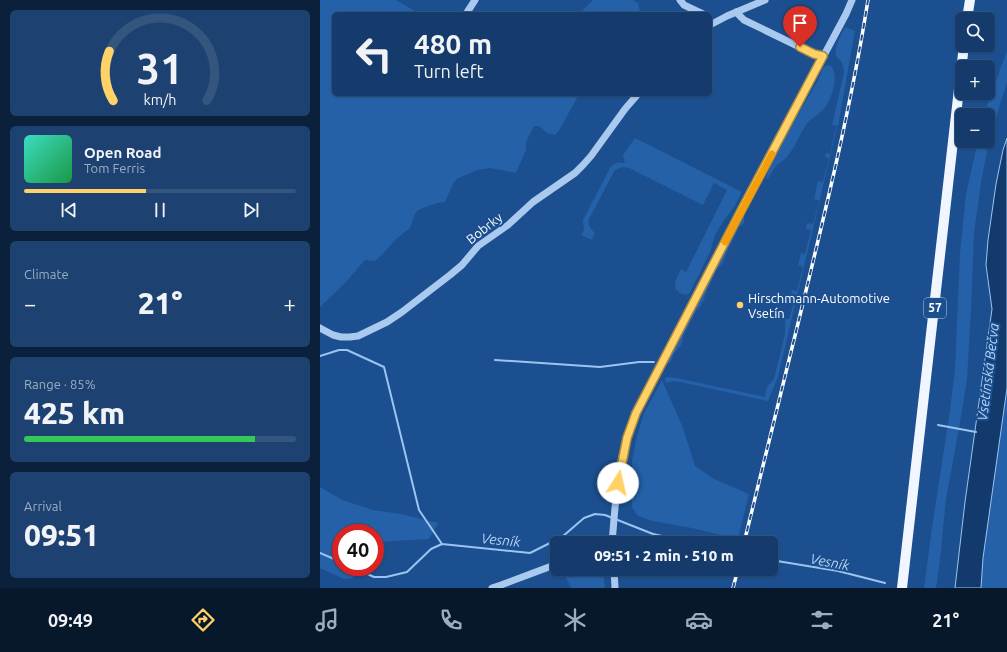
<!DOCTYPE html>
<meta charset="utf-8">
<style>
:root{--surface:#143b6b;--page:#1d4271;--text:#f1f3f6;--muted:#9dadc1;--line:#33557e;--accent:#ffd166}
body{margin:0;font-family:Ubuntu,sans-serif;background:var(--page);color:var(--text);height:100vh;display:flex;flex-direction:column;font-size:15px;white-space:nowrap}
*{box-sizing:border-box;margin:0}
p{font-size:13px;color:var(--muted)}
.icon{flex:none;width:22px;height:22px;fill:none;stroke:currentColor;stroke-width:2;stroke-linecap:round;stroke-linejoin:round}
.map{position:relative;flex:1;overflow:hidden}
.drawer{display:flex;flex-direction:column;gap:10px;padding:10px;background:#0b203b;width:320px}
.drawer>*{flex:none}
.hud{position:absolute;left:12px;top:12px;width:380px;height:84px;border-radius:6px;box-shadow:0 1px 3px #0004,0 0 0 1px var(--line);background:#143b6b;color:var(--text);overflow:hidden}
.buttons{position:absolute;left:635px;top:12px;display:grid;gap:8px}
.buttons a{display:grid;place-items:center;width:40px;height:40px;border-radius:6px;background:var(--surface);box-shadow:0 1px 3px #0004,0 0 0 1px var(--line);font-size:20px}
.speed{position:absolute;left:12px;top:524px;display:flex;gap:8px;font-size:20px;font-weight:700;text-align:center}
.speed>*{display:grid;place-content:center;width:52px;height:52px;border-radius:50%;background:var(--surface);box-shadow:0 1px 3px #0004,0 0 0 1px var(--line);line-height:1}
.speed .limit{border:6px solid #d22;background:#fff;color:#111}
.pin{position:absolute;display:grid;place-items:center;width:34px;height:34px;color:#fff;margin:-41px -17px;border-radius:50% 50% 50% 0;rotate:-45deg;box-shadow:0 0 4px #0007}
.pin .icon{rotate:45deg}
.me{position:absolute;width:44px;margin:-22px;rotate:10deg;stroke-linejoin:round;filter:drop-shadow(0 0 3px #0008)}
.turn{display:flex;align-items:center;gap:14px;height:84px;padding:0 16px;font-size:18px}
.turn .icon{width:52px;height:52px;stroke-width:2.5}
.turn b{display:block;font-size:28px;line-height:34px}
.big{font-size:30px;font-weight:800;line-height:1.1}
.drawer .card{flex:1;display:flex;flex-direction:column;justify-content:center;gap:6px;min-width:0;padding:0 14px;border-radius:6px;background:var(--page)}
.drawer .dial{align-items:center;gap:0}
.dial svg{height:104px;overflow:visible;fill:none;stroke:var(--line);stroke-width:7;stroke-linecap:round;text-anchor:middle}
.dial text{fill:var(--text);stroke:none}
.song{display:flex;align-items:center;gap:12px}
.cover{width:48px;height:48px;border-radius:6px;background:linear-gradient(135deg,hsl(170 70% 55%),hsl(140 70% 35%))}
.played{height:4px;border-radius:2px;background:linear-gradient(90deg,var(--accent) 45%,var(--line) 45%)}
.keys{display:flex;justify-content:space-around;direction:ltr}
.heat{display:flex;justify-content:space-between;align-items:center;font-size:22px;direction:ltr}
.charge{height:6px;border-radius:3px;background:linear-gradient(90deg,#34c759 85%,var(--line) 0)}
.trip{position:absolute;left:230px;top:536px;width:228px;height:40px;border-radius:6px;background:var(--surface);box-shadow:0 1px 3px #0004,0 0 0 1px var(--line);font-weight:800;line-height:40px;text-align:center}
.dock{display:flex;height:64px;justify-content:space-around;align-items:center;background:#08182b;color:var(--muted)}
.dock .icon{width:28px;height:28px}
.dock .current{color:var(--accent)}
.dock b{font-size:18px;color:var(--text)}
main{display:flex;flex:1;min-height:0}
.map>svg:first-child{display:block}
.green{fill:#2461a8}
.water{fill:#123a6d;stroke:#9cc4f0}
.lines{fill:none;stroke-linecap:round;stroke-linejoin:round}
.stream{stroke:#9cc4f0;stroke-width:2}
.minor{stroke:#a9c9ee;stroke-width:7}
.major{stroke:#f0f6ff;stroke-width:10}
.rail-casing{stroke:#fff;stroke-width:3.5}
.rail{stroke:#1b4f8f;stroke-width:2;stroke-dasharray:6;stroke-linecap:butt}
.route-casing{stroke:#a68842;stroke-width:10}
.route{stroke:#ffd166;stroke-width:7}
.slow{stroke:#f59e0b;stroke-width:7}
.poi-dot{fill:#ffd166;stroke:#1b4f8f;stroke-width:1.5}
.labels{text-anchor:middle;stroke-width:4;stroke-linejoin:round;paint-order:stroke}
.shield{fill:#1b4f8f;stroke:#bbcadd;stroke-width:1}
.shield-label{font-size:12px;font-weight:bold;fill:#fff}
.street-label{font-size:13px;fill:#fff;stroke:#1b4f8f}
.poi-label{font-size:13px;fill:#fff;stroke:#1b4f8f;text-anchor:start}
.water-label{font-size:14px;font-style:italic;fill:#b5d3f5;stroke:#1b4f8f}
</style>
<main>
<section class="drawer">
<div class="card dial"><svg viewBox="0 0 100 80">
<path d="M14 69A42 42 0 1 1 86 69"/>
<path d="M14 69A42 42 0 0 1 11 31" stroke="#ffd166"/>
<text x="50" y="56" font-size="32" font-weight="700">31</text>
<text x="50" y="72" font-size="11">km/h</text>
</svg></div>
<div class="card">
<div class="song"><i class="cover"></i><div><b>Open Road</b><p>Tom Ferris</p></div></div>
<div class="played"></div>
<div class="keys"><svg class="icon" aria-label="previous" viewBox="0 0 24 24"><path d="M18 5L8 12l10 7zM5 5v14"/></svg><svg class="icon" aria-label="pause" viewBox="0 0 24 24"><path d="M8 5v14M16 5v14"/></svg><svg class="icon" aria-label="next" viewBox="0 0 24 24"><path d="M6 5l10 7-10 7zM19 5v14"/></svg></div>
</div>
<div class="card"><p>Climate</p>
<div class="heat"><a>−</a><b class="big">21°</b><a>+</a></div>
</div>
<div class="card"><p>Range · 85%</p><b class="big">425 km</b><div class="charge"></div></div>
<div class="card"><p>Arrival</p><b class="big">09:51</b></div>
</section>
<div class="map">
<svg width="687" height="588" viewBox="0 0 687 588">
<rect width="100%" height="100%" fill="#1b4f8f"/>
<path class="green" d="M0 0H76L100 14H14V94H259L240 129 235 135 227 133 219 126H214L206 142V150L196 173 170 168 157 170 137 179 134 182 125 202 117 203 98 210 95 214 90 228 75 240 61 256 55 261 45 260 26 282 0 307Z
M273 0H313L318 3 320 12V14H259Z
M525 27 535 31 518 126 512 125 524 73C524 68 523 64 520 60 519 59 516 57 516 55 513 48 522 34 525 27Z
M687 51V83L681 101 668 146 662 177 654 232 651 309 647 380 638 434 626 499 620 561 616 588H604L611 535 630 410 635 369 640 253 646 194 650 176 658 141H668V115H665L669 99Z
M507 65 511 66C520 77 511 102 502 111 498 115 492 118 488 122 480 132 477 145 469 154 466 159 460 162 456 166 453 170 450 175 448 179L446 178 452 158 472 125 497 82 503 68Z
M516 127H517L458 377 448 401 360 382 353 381 347 383 344 379 348 377 356 378 445 397 447 387 454 379 465 334V319H469L476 295 471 293 472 290 477 291 483 267 478 265 481 253 485 254 491 230 486 229 487 223 493 224 499 201 494 199 498 181 503 182 509 158 505 157 506 153 510 154Z
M315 138 422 192 414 207 403 222 395 235 390 252 369 294C366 295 363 295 360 293 350 287 358 277 361 269L366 272 407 190 394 183 383 205 309 168 303 167 295 170 269 219C268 226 270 228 275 233L272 240 261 235 264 230 263 220 290 168C296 162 297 162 305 163L303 155Z
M424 214V223L419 227 407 252 405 258 403 263 397 269 385 295 384 300 380 307 376 311 363 337C363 345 358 348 354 354 353 357 351 360 350 363L346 362Z
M342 380 363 428 375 466 394 479 429 494 418 539 372 528 332 521 317 515 312 507V461L317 436 324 413Z
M687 388V588H661L663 558Z
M0 487 22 500 53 510 81 514 118 523 109 539 55 542V533H21V567H31L34 578 24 579 0 568Z
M242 569H283L285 588H251Z"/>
<path class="water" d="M687 138V388L663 558 661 588H635L645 502 672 309 666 265 668 240 676 184 683 150Z"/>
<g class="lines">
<path class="stream" d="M0 356 19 350H27L64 367 99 510 122 544
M175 360 280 367 319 362H334
M618 425 656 432
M0 553 21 562
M451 560 518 571 565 583
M32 567 54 577H66L87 572 111 549 122 544 210 553 242 537 264 518 275 514 285 515 333 534 374 543"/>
<path class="minor" d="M360 0 364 5 383 14
M416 12 424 20 494 54 503 56
M146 14 155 0
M390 25 407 16 445 0
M0 328 13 335 21 337H30L38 336 67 322 82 312 130 275 142 265 158 246 188 225 213 202 255 173 263 165 271 156 305 109 318 94
M292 543C295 508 297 473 306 439 309 430 313 422 316 413L422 209 526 14 532 0
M294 569 295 588
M172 588 181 585 237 564"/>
<path class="major" d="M647 19 650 0
M582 588 644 45"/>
<g class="rail-casing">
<path id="rail" d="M424 543C444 462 464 380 484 299 508 200 532 101 548 0
M413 588 418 569"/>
</g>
<use href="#rail" class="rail"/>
</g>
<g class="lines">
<g class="route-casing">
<path id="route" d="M298 483 307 438 316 413 422 209 503 56 494 54 480 47"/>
</g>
<use href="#route" class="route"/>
<path class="slow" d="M405 242 452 154"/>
</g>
<circle class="poi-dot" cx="420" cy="305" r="4"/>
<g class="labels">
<rect class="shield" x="604" y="298" width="22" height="20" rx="3"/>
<g class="shield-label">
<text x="615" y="312">57</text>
</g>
<g class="street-label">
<text transform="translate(164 228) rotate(-38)" y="5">Bobrky</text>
</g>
<g class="poi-label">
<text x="428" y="303">Hirschmann-Automotive<tspan x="428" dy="15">Vsetín</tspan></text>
</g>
<g class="water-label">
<text transform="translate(668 372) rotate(-83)" y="5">Vsetínská Bečva</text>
<text transform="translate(181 540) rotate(6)" y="5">Vesník</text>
<text transform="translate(510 562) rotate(11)" y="5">Vesník</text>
</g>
</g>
</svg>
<div class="buttons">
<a><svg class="icon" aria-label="search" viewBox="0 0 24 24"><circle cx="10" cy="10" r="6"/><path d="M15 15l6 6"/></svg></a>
<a>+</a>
<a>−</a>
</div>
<div class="speed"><div class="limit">40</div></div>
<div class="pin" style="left:480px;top:47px;background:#d93025"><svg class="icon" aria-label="arrive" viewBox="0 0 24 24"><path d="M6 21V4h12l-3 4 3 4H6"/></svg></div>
<svg class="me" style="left:298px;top:483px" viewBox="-20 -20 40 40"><circle r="19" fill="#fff"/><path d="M0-13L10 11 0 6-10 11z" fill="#ffd166"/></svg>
<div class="trip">09:51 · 2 min · 510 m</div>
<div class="hud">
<div class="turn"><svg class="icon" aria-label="left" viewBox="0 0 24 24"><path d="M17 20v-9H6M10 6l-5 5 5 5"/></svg><div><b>480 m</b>Turn left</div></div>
</div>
</div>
</main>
<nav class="dock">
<b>09:49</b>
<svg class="icon current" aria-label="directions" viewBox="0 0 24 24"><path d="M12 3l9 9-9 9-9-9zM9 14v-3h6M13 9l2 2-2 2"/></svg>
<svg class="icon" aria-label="music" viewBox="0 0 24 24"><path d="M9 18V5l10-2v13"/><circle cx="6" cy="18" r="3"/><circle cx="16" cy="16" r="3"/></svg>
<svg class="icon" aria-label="phone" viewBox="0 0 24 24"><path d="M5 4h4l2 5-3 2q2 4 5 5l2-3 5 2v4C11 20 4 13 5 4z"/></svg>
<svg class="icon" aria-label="climate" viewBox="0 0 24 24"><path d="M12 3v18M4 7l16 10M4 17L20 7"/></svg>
<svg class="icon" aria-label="car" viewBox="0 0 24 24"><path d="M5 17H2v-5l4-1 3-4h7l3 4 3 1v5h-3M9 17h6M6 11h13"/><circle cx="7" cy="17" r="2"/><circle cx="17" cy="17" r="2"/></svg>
<svg class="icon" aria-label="filters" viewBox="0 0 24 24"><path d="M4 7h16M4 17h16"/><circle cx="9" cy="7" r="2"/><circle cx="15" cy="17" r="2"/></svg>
<b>21°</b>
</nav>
